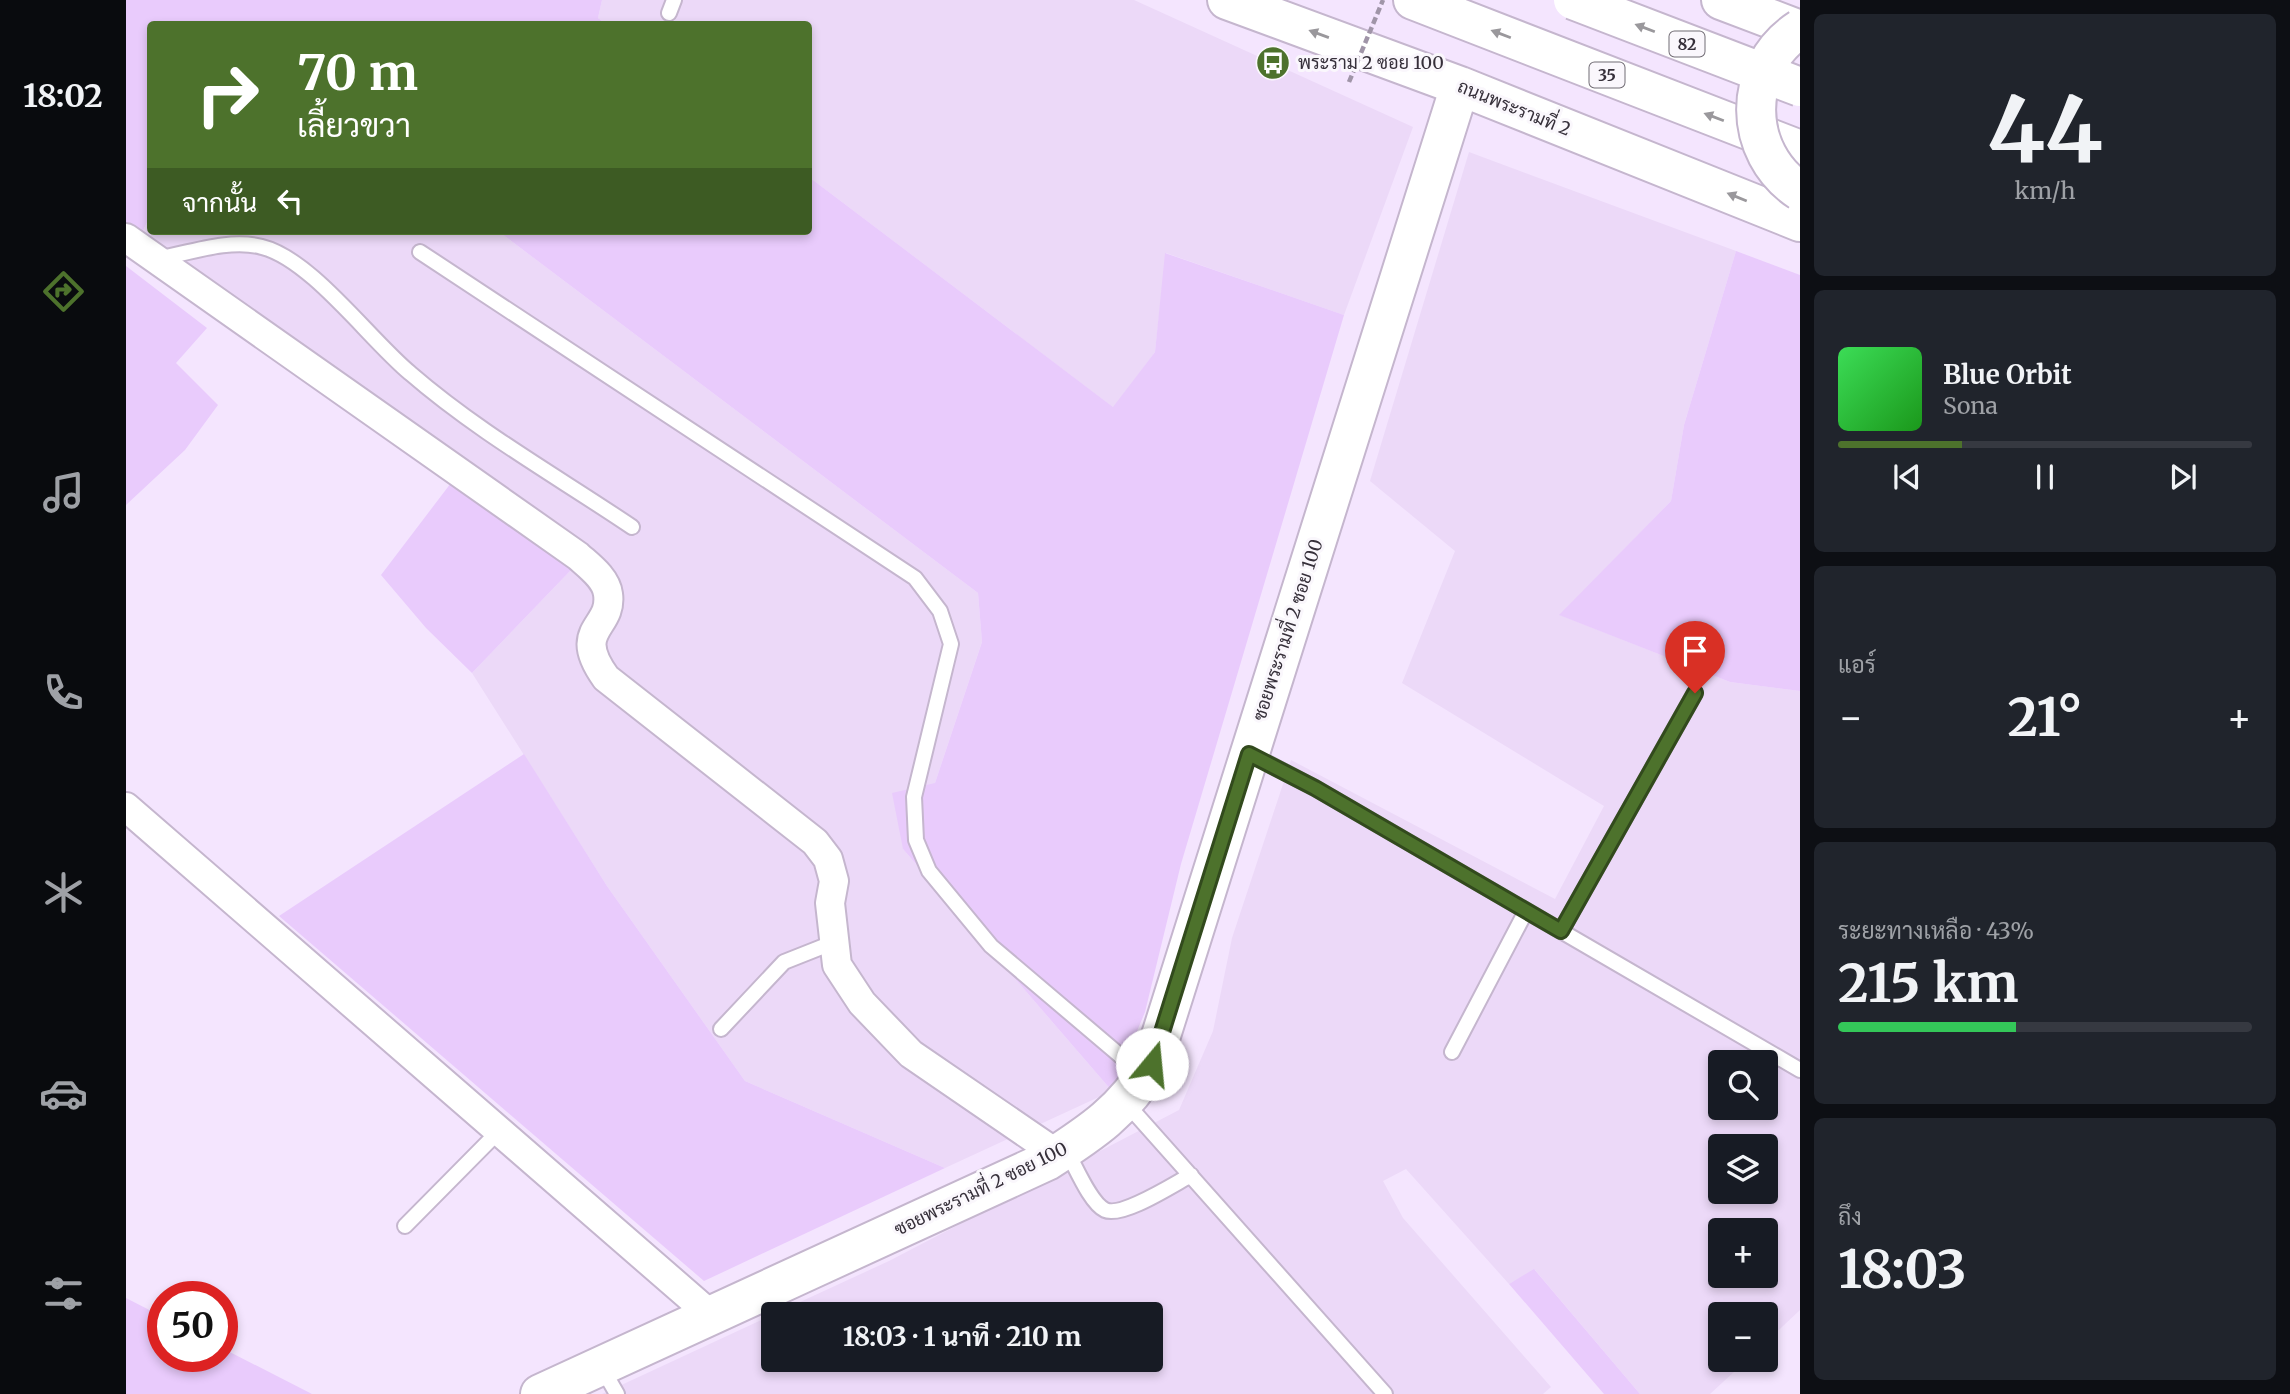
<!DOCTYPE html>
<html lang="th">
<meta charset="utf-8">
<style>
:root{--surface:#171b24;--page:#20242c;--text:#f1f3f6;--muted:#9ea1a6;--line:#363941;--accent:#4d722c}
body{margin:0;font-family:Merriweather,Sarabun,serif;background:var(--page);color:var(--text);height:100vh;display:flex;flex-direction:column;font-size:26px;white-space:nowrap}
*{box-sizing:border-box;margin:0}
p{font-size:23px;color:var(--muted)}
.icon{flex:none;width:38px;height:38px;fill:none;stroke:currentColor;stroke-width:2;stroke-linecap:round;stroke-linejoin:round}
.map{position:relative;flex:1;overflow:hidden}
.panel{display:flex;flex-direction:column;gap:14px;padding:14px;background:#0d0f14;width:490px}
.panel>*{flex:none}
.guide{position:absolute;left:21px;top:21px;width:665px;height:214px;border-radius:7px;box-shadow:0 4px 10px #0003;background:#4d722c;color:#fff;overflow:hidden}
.controls{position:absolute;left:1582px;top:1050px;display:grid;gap:14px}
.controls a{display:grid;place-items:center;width:70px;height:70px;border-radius:7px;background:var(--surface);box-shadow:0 4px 10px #0003;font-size:35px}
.speed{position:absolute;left:21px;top:1281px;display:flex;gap:14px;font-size:35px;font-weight:700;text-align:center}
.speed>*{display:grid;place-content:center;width:91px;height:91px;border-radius:50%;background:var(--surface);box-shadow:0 4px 10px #0003;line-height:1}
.speed .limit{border:10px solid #d22;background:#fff;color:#111}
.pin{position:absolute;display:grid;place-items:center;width:60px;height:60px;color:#fff;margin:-72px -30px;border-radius:50% 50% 50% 0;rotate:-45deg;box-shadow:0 0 7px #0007}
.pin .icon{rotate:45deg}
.me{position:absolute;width:77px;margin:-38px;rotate:17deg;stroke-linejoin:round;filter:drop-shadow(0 0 5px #0008)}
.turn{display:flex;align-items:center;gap:24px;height:147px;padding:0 35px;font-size:32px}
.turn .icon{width:91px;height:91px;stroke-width:2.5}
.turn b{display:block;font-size:49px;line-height:60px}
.then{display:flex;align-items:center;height:66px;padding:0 35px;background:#0003;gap:14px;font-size:26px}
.big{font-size:52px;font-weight:700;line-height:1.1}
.panel .card{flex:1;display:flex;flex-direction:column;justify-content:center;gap:10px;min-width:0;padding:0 24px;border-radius:10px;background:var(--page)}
.panel .dial{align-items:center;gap:0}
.dial b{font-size:91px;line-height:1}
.song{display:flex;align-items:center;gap:21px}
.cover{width:84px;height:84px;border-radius:10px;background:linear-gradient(135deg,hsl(130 70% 55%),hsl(120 70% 35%))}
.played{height:7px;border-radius:4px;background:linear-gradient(90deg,var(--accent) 30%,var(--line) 30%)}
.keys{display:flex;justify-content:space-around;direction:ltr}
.heat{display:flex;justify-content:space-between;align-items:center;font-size:38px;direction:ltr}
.charge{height:10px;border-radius:5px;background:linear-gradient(90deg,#34c759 43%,var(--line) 0)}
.trip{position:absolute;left:635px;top:1302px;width:402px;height:70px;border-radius:7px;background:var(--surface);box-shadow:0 4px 10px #0003;font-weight:700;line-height:70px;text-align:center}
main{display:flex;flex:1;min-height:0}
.dock{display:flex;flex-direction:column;width:126px;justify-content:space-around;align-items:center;background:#090b0e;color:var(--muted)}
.dock .icon{width:49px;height:49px}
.dock .current{color:var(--accent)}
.dock b{font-size:32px;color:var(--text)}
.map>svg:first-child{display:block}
.built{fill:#ecd9f8;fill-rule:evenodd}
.green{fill:#e9cbfc}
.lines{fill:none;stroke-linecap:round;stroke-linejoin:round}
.lane-casing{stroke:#c5b6ce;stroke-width:18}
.street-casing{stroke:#c5b6ce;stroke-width:32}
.secondary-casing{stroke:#c5b6ce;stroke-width:42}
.highway-casing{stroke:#c5b6ce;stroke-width:42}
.lane{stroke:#fff;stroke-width:14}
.street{stroke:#fff;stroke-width:28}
.secondary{stroke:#fff;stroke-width:38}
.highway{stroke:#fff;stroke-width:38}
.secondary-bridge-casing{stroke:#c5b6ce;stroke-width:42;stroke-linecap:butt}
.highway-bridge-casing{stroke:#c5b6ce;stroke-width:42;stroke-linecap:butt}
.path-bridge{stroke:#a095a8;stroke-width:4.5;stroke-dasharray:7 3.5;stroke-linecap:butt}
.secondary-bridge{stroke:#fff;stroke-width:38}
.highway-bridge{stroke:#fff;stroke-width:38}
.oneway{fill:#9a989c}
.route-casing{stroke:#324a1d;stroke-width:18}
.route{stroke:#4d722c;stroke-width:12}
.labels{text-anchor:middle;stroke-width:6;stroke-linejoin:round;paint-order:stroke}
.shield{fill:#faf7fc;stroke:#716c74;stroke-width:2}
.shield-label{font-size:16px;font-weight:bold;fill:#36303a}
.poi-label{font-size:18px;fill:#36303a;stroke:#faf7fc;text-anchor:start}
.street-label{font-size:18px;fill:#36303a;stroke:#faf7fc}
</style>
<main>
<nav class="dock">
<b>18:02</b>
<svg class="icon current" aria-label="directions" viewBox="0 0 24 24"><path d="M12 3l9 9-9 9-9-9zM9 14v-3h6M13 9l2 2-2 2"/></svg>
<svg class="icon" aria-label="music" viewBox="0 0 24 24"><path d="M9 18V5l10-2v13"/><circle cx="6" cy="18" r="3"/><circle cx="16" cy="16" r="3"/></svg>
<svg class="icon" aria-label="phone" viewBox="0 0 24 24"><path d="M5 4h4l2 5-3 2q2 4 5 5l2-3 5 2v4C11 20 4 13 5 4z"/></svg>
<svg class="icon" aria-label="climate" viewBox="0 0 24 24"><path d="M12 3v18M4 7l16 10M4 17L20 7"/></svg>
<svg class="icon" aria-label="car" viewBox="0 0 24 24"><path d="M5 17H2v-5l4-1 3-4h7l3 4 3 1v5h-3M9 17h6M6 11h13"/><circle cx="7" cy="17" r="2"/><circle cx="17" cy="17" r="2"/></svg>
<svg class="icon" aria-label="filters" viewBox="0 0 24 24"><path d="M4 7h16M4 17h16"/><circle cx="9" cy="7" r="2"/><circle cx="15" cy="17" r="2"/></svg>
</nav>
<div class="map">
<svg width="1674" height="1394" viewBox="0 0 1674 1394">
<rect width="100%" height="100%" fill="#f4e5fe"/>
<path class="built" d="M476 0H1008L1287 127 1218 315 1040 253 1029 352 988 408 683 177 682 24H480L472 18Z
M1343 152 1610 251 1558 425 1545 501 1434 615 1604 682 1674 691V1310L1640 1342V1314H1594V1360H1621L1584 1394H1514L1409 1270 1383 1284 1280 1169 1257 1181 1277 1218 1425 1387 1417 1394H476L648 1314V1360H1026V1314H648L763 1261 1053 1110 1087 1031 1106 938 1165 760 1429 899 1478 806 1276 683 1329 551 1244 481ZM1594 1062H1640V1108H1594ZM1594 1146H1640V1192H1594ZM1594 1230H1640V1276H1594Z
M24 216V231H372L852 593 856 642 809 783 777 849 986 1091 819 1168 619 1081 481 886 346 673 444 571 15 235Z"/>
<path class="green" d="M0 0H476L472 18 480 24H24V216L15 235 0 224Z
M683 177 987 407 1029 352 1039 253 1218 315 1055 864 1019 1012 986 1091 777 849 766 793 809 783 856 642 852 593 372 231H682Z
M1610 251 1674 275V691L1604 682 1433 615 1545 501 1558 425Z
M0 266 81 328 50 363 92 405 59 450 0 505Z
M328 479 445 570 346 673 300 628 255 575Z
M398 754 481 886 619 1081 819 1168 578 1281 153 916Z
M1408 1269 1514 1394H1478L1383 1284Z
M0 1298 37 1317V1356H96V1348L186 1394H0Z"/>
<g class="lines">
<g class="lane-casing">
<path id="lane" d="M543 13 548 0
M294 252 789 578 814 611 825 644 788 797 790 840 803 871 865 946 1017 1075
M31 259C63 253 104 238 136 247 185 259 244 340 284 373 352 432 432 477 506 527
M1126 755 1189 788 1674 1070
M1435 931 1569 693
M595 1029 658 962 706 943
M1326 1052 1400 911
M1000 1103 1259 1394
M940 1150C949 1165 964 1203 979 1210 996 1218 1048 1184 1065 1175
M279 1226 373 1131
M476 1368 491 1394"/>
</g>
<g class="street-casing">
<path id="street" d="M0 238 452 556C463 566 480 578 482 594 487 629 444 628 480 678L689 842 702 859 708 881 704 903 711 965 736 1003 785 1054 931 1154
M0 807 586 1316"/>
</g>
<g class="secondary-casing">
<path id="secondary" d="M1101 0 1334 86 1674 222
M414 1394 921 1161C966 1132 998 1111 1026 1064L1334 86"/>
</g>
<g class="highway-casing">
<path id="highway" d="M1287 0 1674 150
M1595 0 1674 30"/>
</g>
<use href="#lane" class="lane"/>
<use href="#street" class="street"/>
<use href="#secondary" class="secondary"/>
<use href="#highway" class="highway"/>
<g class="secondary-bridge-casing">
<path id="secondary-bridge" d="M1674 29C1615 67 1616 153 1674 191"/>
</g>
<g class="highway-bridge-casing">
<path id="highway-bridge" d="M1447 0 1674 87"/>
</g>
<path class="path-bridge" d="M1223 82 1257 0"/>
<use href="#secondary-bridge" class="secondary-bridge"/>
<use href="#highway-bridge" class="highway-bridge"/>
</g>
<defs><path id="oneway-solid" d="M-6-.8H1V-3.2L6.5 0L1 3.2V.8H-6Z" transform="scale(1.75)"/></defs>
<g class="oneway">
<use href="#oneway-solid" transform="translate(1519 28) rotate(-159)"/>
<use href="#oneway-solid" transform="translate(1193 34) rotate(-160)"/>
<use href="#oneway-solid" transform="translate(1375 34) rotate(-159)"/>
<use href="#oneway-solid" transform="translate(1588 117) rotate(-159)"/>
<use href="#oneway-solid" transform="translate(1611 197) rotate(-158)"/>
</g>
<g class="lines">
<g class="route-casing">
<path id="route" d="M1026 1064 1123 754 1189 788 1435 931 1569 693"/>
</g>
<use href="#route" class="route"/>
</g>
<defs>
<g id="bus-disc" transform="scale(1.75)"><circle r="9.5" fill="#4d722c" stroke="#faf7fc"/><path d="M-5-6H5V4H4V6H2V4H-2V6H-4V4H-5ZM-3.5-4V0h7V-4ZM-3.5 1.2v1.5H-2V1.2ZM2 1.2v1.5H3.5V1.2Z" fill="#fff"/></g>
</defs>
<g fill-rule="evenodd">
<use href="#bus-disc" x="1147" y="63"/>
</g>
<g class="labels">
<g class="shield">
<rect x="1543.5" y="31.5" width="35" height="25" rx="5"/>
<rect x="1463.5" y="62.5" width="35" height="25" rx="5"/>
</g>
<g class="shield-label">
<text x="1561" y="50">82</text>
<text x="1481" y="81">35</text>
</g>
<g class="poi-label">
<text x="1172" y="69">พระราม 2 ซอย 100</text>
</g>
<g class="street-label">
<text transform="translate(1388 108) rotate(22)" y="6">ถนนพระรามที่ 2</text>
<text transform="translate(1162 630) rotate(-72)" y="6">ซอยพระรามที่ 2 ซอย 100</text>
<text transform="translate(855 1189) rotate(-26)" y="6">ซอยพระรามที่ 2 ซอย 100</text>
</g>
</g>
</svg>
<div class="controls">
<a><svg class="icon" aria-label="search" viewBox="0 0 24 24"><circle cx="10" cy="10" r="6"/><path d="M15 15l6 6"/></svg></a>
<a><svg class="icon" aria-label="layers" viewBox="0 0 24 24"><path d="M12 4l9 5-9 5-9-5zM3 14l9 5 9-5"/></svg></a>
<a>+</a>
<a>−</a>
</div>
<div class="speed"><div class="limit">50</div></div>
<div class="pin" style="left:1569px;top:693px;background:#d93025"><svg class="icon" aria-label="arrive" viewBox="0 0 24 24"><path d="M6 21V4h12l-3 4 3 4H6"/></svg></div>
<svg class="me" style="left:1026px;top:1064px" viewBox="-20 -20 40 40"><circle r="19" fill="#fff"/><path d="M0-13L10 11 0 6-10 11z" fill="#4d722c"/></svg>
<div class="trip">18:03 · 1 นาที · 210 m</div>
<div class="guide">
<div class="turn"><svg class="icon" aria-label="right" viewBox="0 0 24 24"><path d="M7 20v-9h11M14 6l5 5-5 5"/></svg><div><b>70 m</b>เลี้ยวขวา</div></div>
<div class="then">จากนั้น<svg class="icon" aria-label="left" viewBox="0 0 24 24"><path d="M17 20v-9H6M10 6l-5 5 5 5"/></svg></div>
</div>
</div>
<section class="panel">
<div class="card dial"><b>44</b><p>km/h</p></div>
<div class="card">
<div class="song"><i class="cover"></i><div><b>Blue Orbit</b><p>Sona</p></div></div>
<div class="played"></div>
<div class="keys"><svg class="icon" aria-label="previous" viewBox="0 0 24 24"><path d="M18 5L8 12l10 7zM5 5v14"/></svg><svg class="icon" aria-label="pause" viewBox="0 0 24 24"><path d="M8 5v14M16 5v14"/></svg><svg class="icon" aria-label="next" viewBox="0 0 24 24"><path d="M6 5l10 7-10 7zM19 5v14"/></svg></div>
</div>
<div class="card"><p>แอร์</p>
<div class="heat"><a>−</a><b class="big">21°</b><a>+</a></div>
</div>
<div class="card"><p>ระยะทางเหลือ · 43%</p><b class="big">215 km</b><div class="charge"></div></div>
<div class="card"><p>ถึง</p><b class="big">18:03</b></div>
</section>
</main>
